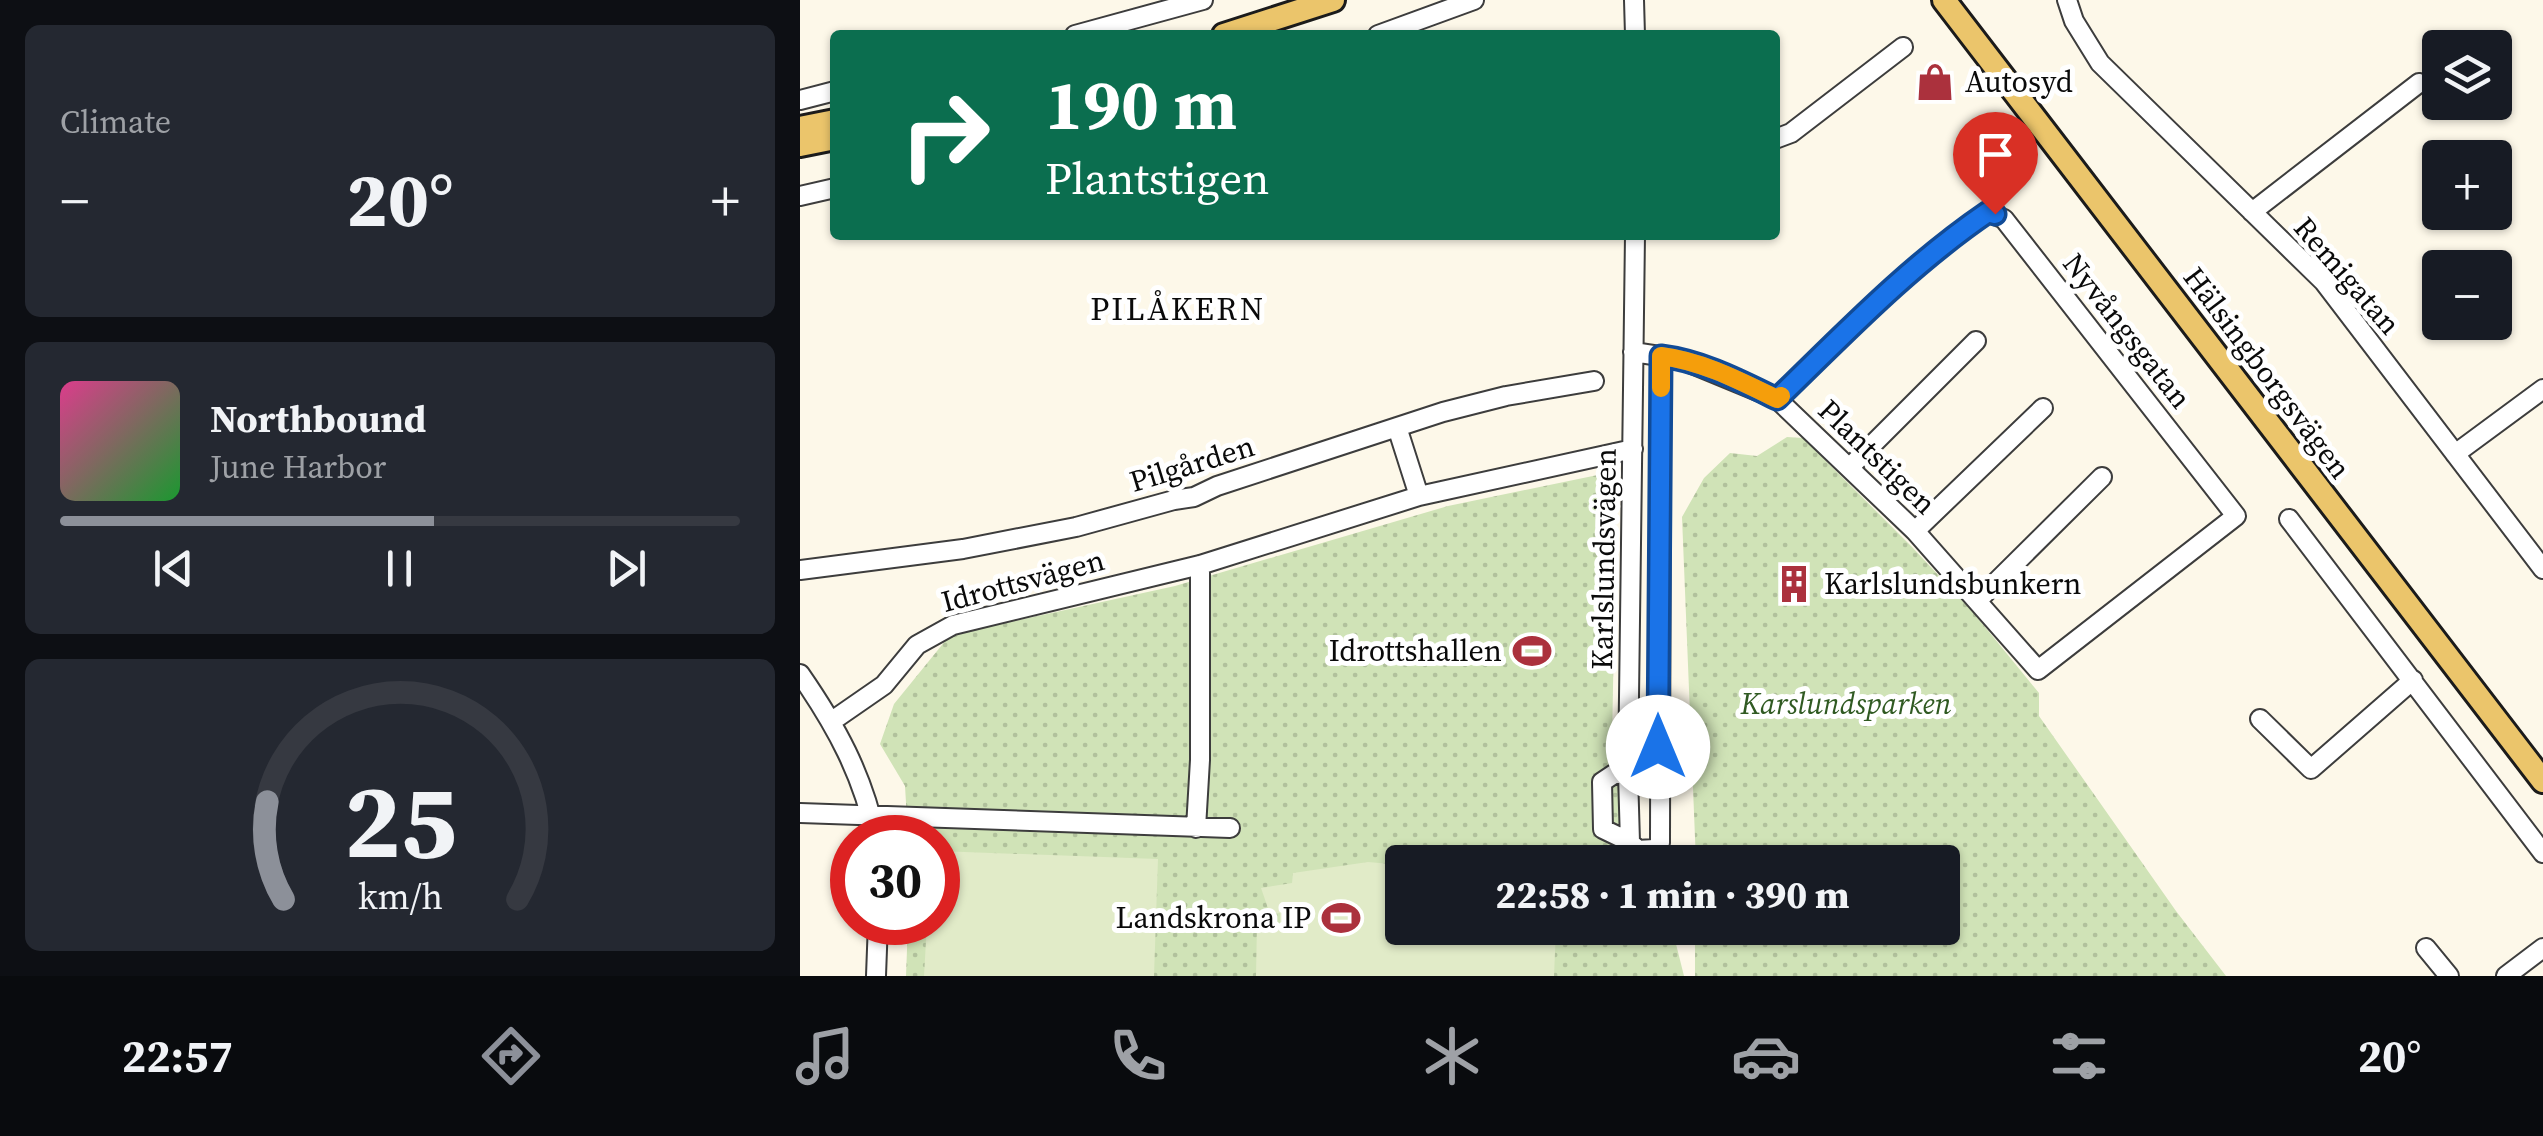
<!DOCTYPE html>
<meta charset="utf-8">
<style>
:root{--surface:#171b24;--page:#242831;--text:#f1f3f6;--muted:#9ea1a6;--line:#363941;--accent:#8c9099}
body{margin:0;font-family:"Source Serif 4",serif;background:var(--page);color:var(--text);height:100vh;display:flex;flex-direction:column;font-size:38px;white-space:nowrap}
*{box-sizing:border-box;margin:0}
p{font-size:32px;color:var(--muted)}
.icon{flex:none;width:55px;height:55px;fill:none;stroke:currentColor;stroke-width:2;stroke-linecap:round;stroke-linejoin:round}
.map{position:relative;flex:1;overflow:hidden}
.side{display:flex;flex-direction:column;gap:25px;padding:25px;background:#0d0f14;width:800px}
.side>*{flex:none}
.guide{position:absolute;left:30px;top:30px;width:950px;height:210px;border-radius:10px;box-shadow:0 2px 8px #0004;background:#0b6e4f;color:#fff;overflow:hidden}
.fabs{position:absolute;left:1622px;top:30px;display:grid;gap:20px}
.fabs a{display:grid;place-items:center;width:90px;height:90px;border-radius:10px;background:var(--surface);box-shadow:0 2px 8px #0004;font-size:50px}
.speed{position:absolute;left:30px;top:815px;display:flex;gap:20px;font-size:50px;font-weight:700;text-align:center}
.speed>*{display:grid;place-content:center;width:130px;height:130px;border-radius:50%;background:var(--surface);box-shadow:0 2px 8px #0004;line-height:1}
.speed .limit{border:15px solid #d22;background:#fff;color:#111}
.pin{position:absolute;display:grid;place-items:center;width:85px;height:85px;color:#fff;margin:-102px -42px;border-radius:50% 50% 50% 0;rotate:-45deg;box-shadow:0 0 10px #0007}
.pin .icon{rotate:45deg}
.me{position:absolute;width:110px;margin:-55px;rotate:0deg;stroke-linejoin:round;filter:drop-shadow(0 0 8px #0008)}
.turn{display:flex;align-items:center;gap:35px;height:210px;padding:0 50px;font-size:45px}
.turn .icon{width:130px;height:130px;stroke-width:2.5}
.turn b{display:block;font-size:70px;line-height:85px}
.big{font-size:75px;font-weight:800;line-height:1.1}
.side .card{flex:1;display:flex;flex-direction:column;justify-content:center;gap:15px;min-width:0;padding:0 35px;border-radius:15px;background:var(--page)}
.side .dial{align-items:center;gap:0}
.dial svg{height:260px;overflow:visible;fill:none;stroke:var(--line);stroke-width:7;stroke-linecap:round;text-anchor:middle}
.dial text{fill:var(--text);stroke:none}
.song{display:flex;align-items:center;gap:30px}
.cover{width:120px;height:120px;border-radius:15px;background:linear-gradient(135deg,hsl(330 70% 55%),hsl(130 70% 35%))}
.played{height:10px;border-radius:5px;background:linear-gradient(90deg,var(--accent) 55%,var(--line) 55%)}
.keys{display:flex;justify-content:space-around;direction:ltr}
.heat{display:flex;justify-content:space-between;align-items:center;font-size:55px;direction:ltr}
.trip{position:absolute;left:585px;top:845px;width:575px;height:100px;border-radius:10px;background:var(--surface);box-shadow:0 2px 8px #0004;font-weight:800;line-height:100px;text-align:center}
.tabs{display:flex;height:160px;justify-content:space-around;align-items:center;background:#090b0e;color:var(--muted)}
.tabs .icon{width:70px;height:70px}
.tabs .current{color:var(--accent)}
.tabs b{font-size:45px;color:var(--text)}
main{display:flex;flex:1;min-height:0}
.map>svg:first-child{display:block}
.grass{fill:url(#grass-dots)}
.pitch{fill:#e1ebc8}
.lines{fill:none;stroke-linecap:round;stroke-linejoin:round}
.minor-casing{stroke:#3d3d3d;stroke-width:22}
.major-casing{stroke:#1b1b1b;stroke-width:28}
.minor{stroke:#fff;stroke-width:18}
.major{stroke:#ebc56b;stroke-width:22}
.route-casing{stroke:#114b97;stroke-width:25}
.route{stroke:#1a73e8;stroke-width:18}
.slow{stroke:#f59e0b;stroke-width:18}
.labels{text-anchor:middle;stroke-width:10;stroke-linejoin:round;paint-order:stroke}
.poi-label{font-size:30px;fill:#0a0a0a;stroke:#fff;text-anchor:start}
.street-label{font-size:30px;fill:#0a0a0a;stroke:#fff}
.park-label{font-size:30px;font-style:italic;fill:#305a22;stroke:#fff}
.neighbourhood-label{font-size:32px;letter-spacing:2.5px;fill:#0a0a0a;stroke:#fff}
</style>
<main>
<section class="side">
<div class="card"><p>Climate</p>
<div class="heat"><a>−</a><b class="big">20°</b><a>+</a></div>
</div>
<div class="card">
<div class="song"><i class="cover"></i><div><b>Northbound</b><p>June Harbor</p></div></div>
<div class="played"></div>
<div class="keys"><svg class="icon" aria-label="previous" viewBox="0 0 24 24"><path d="M18 5L8 12l10 7zM5 5v14"/></svg><svg class="icon" aria-label="pause" viewBox="0 0 24 24"><path d="M8 5v14M16 5v14"/></svg><svg class="icon" aria-label="next" viewBox="0 0 24 24"><path d="M6 5l10 7-10 7zM19 5v14"/></svg></div>
</div>
<div class="card dial"><svg viewBox="0 0 100 80">
<path d="M14 69A42 42 0 1 1 86 69"/>
<path d="M14 69A42 42 0 0 1 9 39" stroke="#8c9099"/>
<text x="50" y="56" font-size="32" font-weight="700">25</text>
<text x="50" y="72" font-size="11">km/h</text>
</svg></div>
</section>
<div class="map">
<svg width="1743" height="976" viewBox="0 0 1743 976">
<defs>
<pattern id="grass-dots" width="8" height="8" patternUnits="userSpaceOnUse" patternTransform="scale(2.5)"><rect width="8" height="8" fill="#d0e3b7"/><path d="M2 2h.1M6 6h.1" fill="none" stroke="#b1c19c" stroke-width="1.8" stroke-linecap="round"/></pattern>
</defs>
<rect width="100%" height="100%" fill="#fdf8e9"/>
<path class="grass" d="M987 437 1003 438 1112 547 1172 611 1239 693V716L1376 911 1426 976H895V928H1142V862H896L882 517 904 478 930 453 957 456Z
M817 471 812 742 834 862H602V928H872L884 976H106L108 923 138 922V838L108 837 105 786 80 744 94 704 150 635 375 586 648 506Z"/>
<path class="pitch" d="M138 851 358 859 354 976H124L127 923 138 922Z
M568 862 602 865V928L756 929 754 976H456L457 923H480V913L470 914 461 888 492 883 493 873Z"/>
<g class="lines">
<g class="minor-casing">
<path id="minor" d="M834 0 835 35
M1267 0 1274 21 1300 63 1524 282 1743 569
M275 35 403 0
M578 35 674 0
M0 100 35 91
M975 139 991 133 1103 47
M0 196 35 188
M1452 212 1619 83
M835 235 828 774 830 842 837 850 855 849 860 843 861 357
M833 352 880 359 977 399 1115 531 1238 670 1436 516 1204 219 1188 212C1110 265 1044 335 977 399
M597 427 619 496
M1655 454 1743 389
M1050 467 1176 341
M1489 519 1743 853
M1115 531 1243 408
M0 570 163 549 276 527 374 500 394 497 417 486 643 412 706 396 794 381
M1178 600 1302 477
M0 674C36 726 63 775 76 838
M1460 719 1511 769 1613 680
M32 721 84 685 117 645 153 625 400 565 619 496 833 449
M828 774H814L802 782 803 829 830 842
M0 813 430 828
M396 828 400 760V565
M1626 948 1649 976
M76 976 78 922
M1706 976 1743 948"/>
</g>
<g class="major-casing">
<path id="major" d="M1144 0 1743 781
M424 35 533 0
M0 128 35 121
M0 145 35 138"/>
</g>
<use href="#minor" class="minor"/>
<use href="#major" class="major"/>
</g>
<g class="lines">
<g class="route-casing">
<path id="route" d="M858 747 861 356C902 361 940 381 977 399 1044 334 1110 265 1188 212L1195 214"/>
</g>
<use href="#route" class="route"/>
<path class="slow" d="M861 388V356C902 361 940 381 977 399L981 396"/>
</g>
<defs>
<g id="shop-bare" transform="scale(3)"><path d="M-5-2.5h2.3a2.7 3.5 0 0 1 5.4 0H5L5.5 6h-11ZM-1.5-2.5h3a1.5 2.3 0 0 0-3 0Z" fill="#ab313d" stroke="#fff" stroke-width="2.5" paint-order="stroke"/></g>
<g id="building-bare" transform="scale(3)"><path d="M-4-6H4V6H1V3H-1V6H-4ZM-2.5-4.3h1.7v1.8h-1.7ZM.8-4.3h1.7v1.8H.8ZM-2.5-1h1.7V.8h-1.7ZM.8-1h1.7V.8H.8Z" fill="#ab313d" stroke="#fff" stroke-width="2.5" paint-order="stroke"/></g>
<g id="stadium-bare" transform="scale(3)"><path d="M0-5a6.5 5 0 1 0 0 10a6.5 5 0 1 0 0-10ZM-3.5-1.8h7v3.6h-7Z" fill="#ab313d" stroke="#fff" stroke-width="2.5" paint-order="stroke"/></g>
</defs>
<g fill-rule="evenodd">
<use href="#shop-bare" x="1135" y="82"/>
<use href="#building-bare" x="994" y="584"/>
<use href="#stadium-bare" x="732" y="651"/>
<use href="#stadium-bare" x="541" y="918"/>
</g>
<g class="labels">
<g class="poi-label">
<text x="1165" y="92">Autosyd</text>
<text x="1024" y="594">Karlslundsbunkern</text>
<text x="702" y="661" text-anchor="end">Idrottshallen</text>
<text x="511" y="928" text-anchor="end">Landskrona IP</text>
</g>
<g class="street-label">
<text transform="translate(1547 276) rotate(49)" y="10">Remigatan</text>
<text transform="translate(1327 331) rotate(52)" y="10">Nyvångsgatan</text>
<text transform="translate(1467 373) rotate(53)" y="10">Hälsingborgsvägen</text>
<text transform="translate(1077 457) rotate(44)" y="10">Plantstigen</text>
<text transform="translate(392 464) rotate(-17)" y="10">Pilgården</text>
<text transform="translate(804 559) rotate(-89)" y="10">Karlslundsvägen</text>
<text transform="translate(223 581) rotate(-15)" y="10">Idrottsvägen</text>
</g>
<g class="park-label">
<text x="1046" y="714">Karslundsparken</text>
</g>
<g class="neighbourhood-label">
<text x="378" y="320">PILÅKERN</text>
</g>
</g>
</svg>
<div class="fabs">
<a><svg class="icon" aria-label="layers" viewBox="0 0 24 24"><path d="M12 4l9 5-9 5-9-5zM3 14l9 5 9-5"/></svg></a>
<a>+</a>
<a>−</a>
</div>
<div class="speed"><div class="limit">30</div></div>
<div class="pin" style="left:1195px;top:214px;background:#d93025"><svg class="icon" aria-label="arrive" viewBox="0 0 24 24"><path d="M6 21V4h12l-3 4 3 4H6"/></svg></div>
<svg class="me" style="left:858px;top:747px" viewBox="-20 -20 40 40"><circle r="19" fill="#fff"/><path d="M0-13L10 11 0 6-10 11z" fill="#1a73e8"/></svg>
<div class="trip">22:58 · 1 min · 390 m</div>
<div class="guide">
<div class="turn"><svg class="icon" aria-label="right" viewBox="0 0 24 24"><path d="M7 20v-9h11M14 6l5 5-5 5"/></svg><div><b>190 m</b>Plantstigen</div></div>
</div>
</div>
</main>
<nav class="tabs">
<b>22:57</b>
<svg class="icon current" aria-label="directions" viewBox="0 0 24 24"><path d="M12 3l9 9-9 9-9-9zM9 14v-3h6M13 9l2 2-2 2"/></svg>
<svg class="icon" aria-label="music" viewBox="0 0 24 24"><path d="M9 18V5l10-2v13"/><circle cx="6" cy="18" r="3"/><circle cx="16" cy="16" r="3"/></svg>
<svg class="icon" aria-label="phone" viewBox="0 0 24 24"><path d="M5 4h4l2 5-3 2q2 4 5 5l2-3 5 2v4C11 20 4 13 5 4z"/></svg>
<svg class="icon" aria-label="climate" viewBox="0 0 24 24"><path d="M12 3v18M4 7l16 10M4 17L20 7"/></svg>
<svg class="icon" aria-label="car" viewBox="0 0 24 24"><path d="M5 17H2v-5l4-1 3-4h7l3 4 3 1v5h-3M9 17h6M6 11h13"/><circle cx="7" cy="17" r="2"/><circle cx="17" cy="17" r="2"/></svg>
<svg class="icon" aria-label="filters" viewBox="0 0 24 24"><path d="M4 7h16M4 17h16"/><circle cx="9" cy="7" r="2"/><circle cx="15" cy="17" r="2"/></svg>
<b>20°</b>
</nav>
